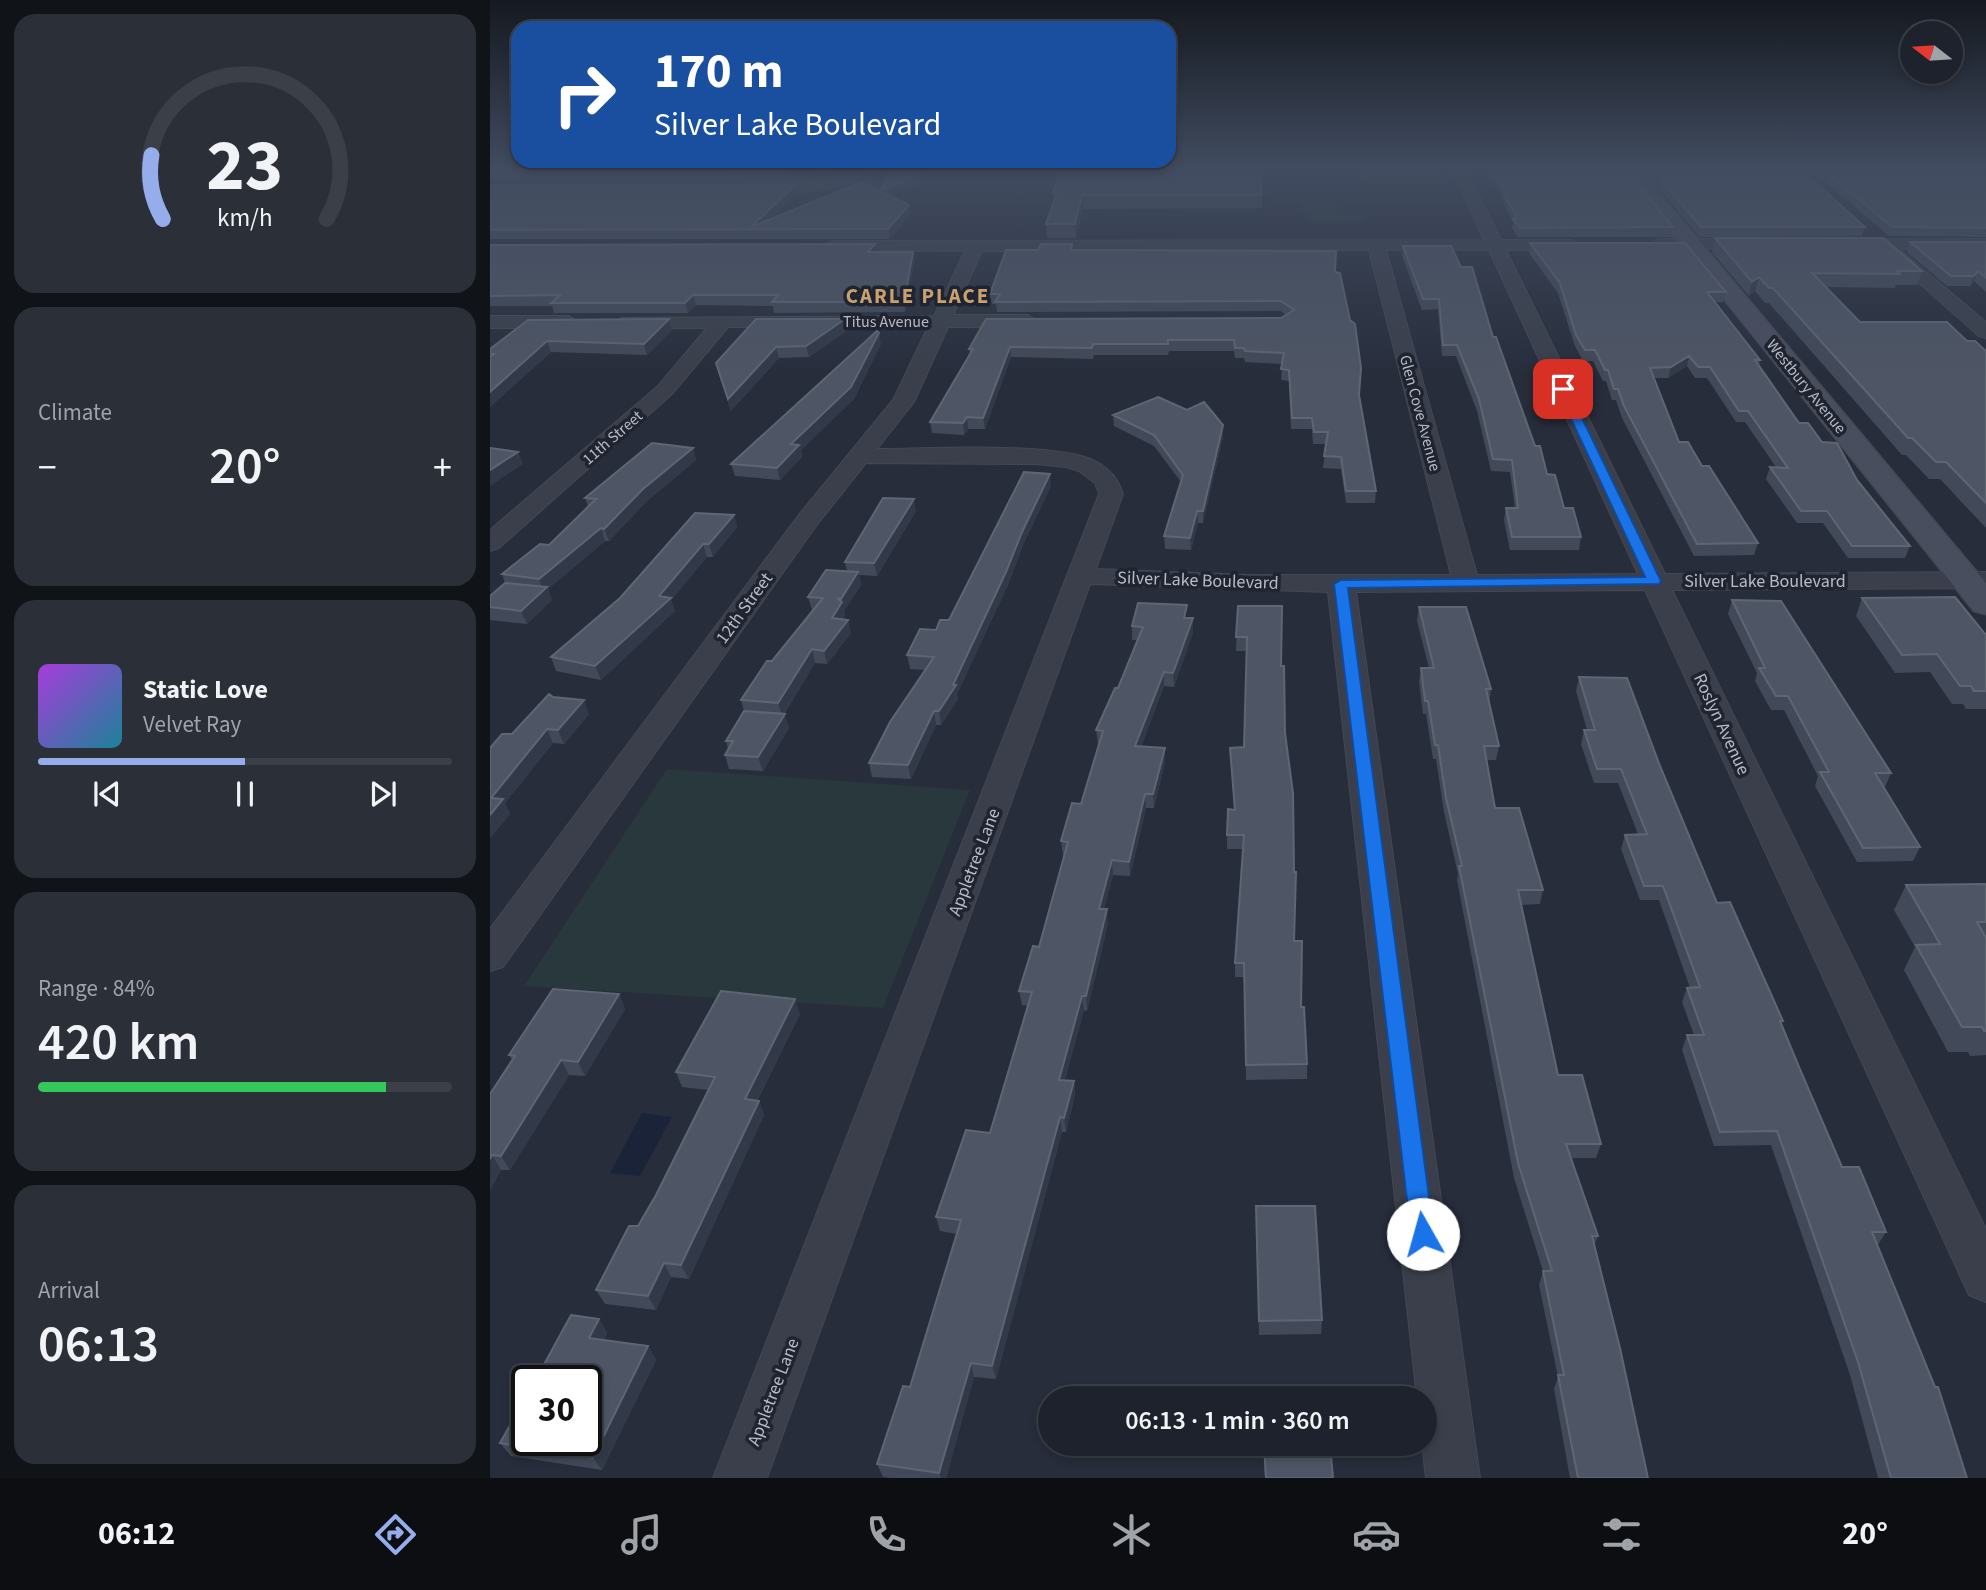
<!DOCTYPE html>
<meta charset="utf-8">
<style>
:root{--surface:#1d222c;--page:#2a2f38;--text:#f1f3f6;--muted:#a0a4a9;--line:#3b3f48;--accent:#96adec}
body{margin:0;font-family:"Source Sans 3",sans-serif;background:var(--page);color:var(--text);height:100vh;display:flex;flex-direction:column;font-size:26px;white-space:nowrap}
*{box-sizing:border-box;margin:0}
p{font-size:23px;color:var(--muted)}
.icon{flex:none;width:38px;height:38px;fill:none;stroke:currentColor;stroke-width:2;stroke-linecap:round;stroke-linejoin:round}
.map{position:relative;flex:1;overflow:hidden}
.side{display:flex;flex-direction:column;gap:14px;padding:14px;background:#101318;width:490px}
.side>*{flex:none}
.top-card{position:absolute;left:21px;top:21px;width:665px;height:147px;border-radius:21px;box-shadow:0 4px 10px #0003,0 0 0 2px var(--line);background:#1a4fa0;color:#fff;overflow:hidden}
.needle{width:46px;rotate:287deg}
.buttons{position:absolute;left:1410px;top:21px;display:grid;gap:14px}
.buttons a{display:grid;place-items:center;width:63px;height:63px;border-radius:50%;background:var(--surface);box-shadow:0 4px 10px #0003,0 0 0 2px var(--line);font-size:35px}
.speed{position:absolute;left:21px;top:1365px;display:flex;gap:14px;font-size:35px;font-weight:700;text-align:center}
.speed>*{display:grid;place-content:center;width:91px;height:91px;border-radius:50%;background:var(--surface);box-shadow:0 4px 10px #0003,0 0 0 2px var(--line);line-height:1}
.speed .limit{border:4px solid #111;border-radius:10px;background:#fff;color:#111}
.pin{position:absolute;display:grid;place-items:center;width:60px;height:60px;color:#fff;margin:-30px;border-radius:14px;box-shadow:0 4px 10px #0006}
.me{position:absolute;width:77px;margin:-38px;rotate:353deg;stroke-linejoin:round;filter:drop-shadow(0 0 5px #0008)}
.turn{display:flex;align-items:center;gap:24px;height:147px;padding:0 28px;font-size:32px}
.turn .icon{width:91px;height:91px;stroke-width:2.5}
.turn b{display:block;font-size:49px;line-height:60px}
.big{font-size:52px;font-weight:600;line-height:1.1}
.side .card{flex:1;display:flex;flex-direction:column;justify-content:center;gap:10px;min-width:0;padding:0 24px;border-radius:21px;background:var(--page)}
.side .dial{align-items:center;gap:0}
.dial svg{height:182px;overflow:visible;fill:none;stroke:var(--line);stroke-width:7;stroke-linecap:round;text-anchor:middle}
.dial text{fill:var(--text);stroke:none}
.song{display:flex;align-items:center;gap:21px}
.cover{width:84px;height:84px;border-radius:10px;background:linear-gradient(135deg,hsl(280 70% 55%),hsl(190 70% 35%))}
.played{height:7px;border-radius:4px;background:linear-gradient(90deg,var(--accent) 50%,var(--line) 50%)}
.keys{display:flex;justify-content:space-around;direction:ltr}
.heat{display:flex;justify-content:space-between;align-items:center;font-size:38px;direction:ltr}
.charge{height:10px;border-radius:5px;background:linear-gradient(90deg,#34c759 84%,var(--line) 0)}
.trip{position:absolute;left:548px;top:1386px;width:399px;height:70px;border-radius:35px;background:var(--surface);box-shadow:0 4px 10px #0003,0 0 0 2px var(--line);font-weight:600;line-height:70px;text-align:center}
.tab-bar{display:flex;height:112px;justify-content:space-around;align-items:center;background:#0c0e12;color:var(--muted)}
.tab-bar .icon{width:49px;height:49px}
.tab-bar .current{color:var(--accent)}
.tab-bar b{font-size:32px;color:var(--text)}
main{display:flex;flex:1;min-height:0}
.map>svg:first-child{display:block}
.green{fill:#29383c}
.water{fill:#1b2338}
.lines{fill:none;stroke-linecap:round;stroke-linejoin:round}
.street-casing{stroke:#434854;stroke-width:2}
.secondary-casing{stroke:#434854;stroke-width:3}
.street{fill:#3a3f4b;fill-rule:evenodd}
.secondary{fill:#494e5e;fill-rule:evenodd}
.wall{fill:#424a59}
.shaded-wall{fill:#323948}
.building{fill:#4e5665;stroke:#5e6674;stroke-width:2}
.route{fill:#1a73e8;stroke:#114b97;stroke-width:2}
.labels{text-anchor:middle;stroke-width:7;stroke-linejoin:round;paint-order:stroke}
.far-street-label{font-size:16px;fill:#b6bbc7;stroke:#1f2430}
.street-label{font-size:18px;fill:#b6bbc7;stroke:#1f2430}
.far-district-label{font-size:21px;font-weight:bold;letter-spacing:2px;fill:#c9a16f;stroke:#1f2430}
</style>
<main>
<section class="side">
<div class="card dial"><svg viewBox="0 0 100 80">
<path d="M14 69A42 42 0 1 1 86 69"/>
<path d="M14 69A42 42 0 0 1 9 41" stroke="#96adec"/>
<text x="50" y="56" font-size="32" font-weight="700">23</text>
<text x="50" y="72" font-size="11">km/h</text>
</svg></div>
<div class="card"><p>Climate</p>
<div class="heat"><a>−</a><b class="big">20°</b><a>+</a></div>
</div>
<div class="card">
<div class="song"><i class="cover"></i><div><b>Static Love</b><p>Velvet Ray</p></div></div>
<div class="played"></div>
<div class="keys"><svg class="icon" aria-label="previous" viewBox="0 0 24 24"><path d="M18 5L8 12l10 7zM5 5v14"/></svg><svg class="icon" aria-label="pause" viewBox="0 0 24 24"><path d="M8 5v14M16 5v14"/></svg><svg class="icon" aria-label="next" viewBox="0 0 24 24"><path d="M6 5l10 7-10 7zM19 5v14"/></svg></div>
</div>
<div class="card"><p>Range · 84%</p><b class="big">420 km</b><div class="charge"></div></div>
<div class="card"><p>Arrival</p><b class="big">06:13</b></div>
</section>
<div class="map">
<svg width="1496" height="1478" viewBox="0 0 1496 1478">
<rect width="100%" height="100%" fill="#272d3b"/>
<path class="green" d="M950 171 956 183H872L869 172Z
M808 196H844L847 211H811Z
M815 213H874L876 222H816Z
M177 769 480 790 393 1008 34 986Z"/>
<path class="water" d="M152 1113 182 1117 150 1176 120 1173Z"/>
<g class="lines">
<g class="street-casing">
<path id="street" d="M361 168H380C352 195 298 193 262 193L254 188 262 183 319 181 342 177Z
M961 168H975L1011 240H1082L1090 245 1082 250H1016L1175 574 1496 572V588L1182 590 1496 1229V1302L1479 1295 1155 590 866 592 990 1478H936L932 1444 934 1398H927L838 592 600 584 277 1478H223L609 494 605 483 589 471 576 467 546 464 376 463 326 526 13 967 0 971V929L308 516 403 400 438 327H238L182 394 9 548 0 551V530L168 386 217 328H138L131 326 128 322 131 318 444 316 475 251 336 250 334 246 342 241 994 240ZM879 250 961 575H759L606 569 633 494C628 479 621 470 607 462 570 441 434 449 387 449L424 402 458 327H538L548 321 538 315H463L492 251ZM896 250H999L1148 574 987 575Z
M1168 239H1267L1275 244 1267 249 1162 248 1160 244Z
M1357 239H1496V249H1409L1496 322V338L1489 336 1391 249 1351 248 1349 244Z
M0 316H79L89 322 79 328H0Z"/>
</g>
<g class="secondary-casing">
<path id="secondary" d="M1129 168H1148L1496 583V614L1484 611Z"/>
</g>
<use href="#street" class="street"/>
<use href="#secondary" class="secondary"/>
</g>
<path class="wall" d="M0 168H332L324 176 300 179 0 178Z
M403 168H437L429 184 401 196 421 214 400 239H0V185L306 194 280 219 390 191Z
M997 168H1135L1183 227 1181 237H1028L1022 228 1023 222 1014 205V201Z
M1152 168H1309L1375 227 1372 236 1209 237Z
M1319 168H1482L1496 178V237L1399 236Z
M563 193 772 195V208L593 209 586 238H557L556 224 564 201Z
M1225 238 1432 271 1427 285H1406L1405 288 1336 287 1370 322 1477 341 1496 351V528L1450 479H1439L1416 455H1412L1279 303H1275L1265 291 1259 296 1222 252Z
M1420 242H1496V292L1484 281 1480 286H1457L1417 252Z
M1040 243 1236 292 1233 302H1225L1270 360 1269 366 1309 423 1332 442 1367 480 1420 546 1415 558H1358L1333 523H1307L1276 479 1280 467H1286L1255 422H1246L1217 378H1205L1197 366 1178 378H1164L1189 442 1212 466 1268 543 1264 555 1204 556 1132 418 1126 400H1122L1116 381H1113L1103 361H1093L1085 346 1068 293 1039 253Z
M385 244 386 252H423L424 262 415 312 284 313 283 306 206 305 198 313H64L62 306H0V245Z
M913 246 1003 337 1057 474 1074 508 1091 537 1089 550H1020L1014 520 1016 508H1025L1020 472 1001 471 987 411 966 356H952L948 309 932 310 912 256Z
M583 250 845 272 886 491 885 503H856L851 469 833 468 836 444H823L822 429H801L799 381 791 380 792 364 755 362 754 358H745L744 351H679L678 355H604L603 359 521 357 495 429H478L474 435 442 433 440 422 480 354 479 349 791 318 796 315 791 311 507 312 506 304H502L500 294Z
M355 319 358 330 319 357 289 358 241 411 226 363Z
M38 320 182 330 157 355 61 352 0 407V349Z
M391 344 364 399 311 450 312 457 290 480 245 476 241 464Z
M623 415 733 437 713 523H708L701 550 675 549 674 536 691 482 664 446 624 426Z
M203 448 206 460 157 501 119 541H115L58 589 62 600 37 624 0 620V596L15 583 12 574 59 545 98 507 95 498Z
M561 486 533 545 518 585 467 694 468 699 451 725H446L421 779 382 777 379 763 435 670 420 669 417 655 459 620Z
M426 511 387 576 369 575 371 585 354 611 355 615 353 619 358 620 361 633 337 664 325 663 294 714 299 728 273 771 239 769 235 755 238 749 236 741 254 711 251 700 323 610H322L318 597 357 571 355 562Z
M244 515 247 527 223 557H217L181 600 185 611 111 680 66 671 61 657Z
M1372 598 1496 635V709H1476L1473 704H1462L1440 672 1405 673 1366 616Z
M1242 600 1401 773 1395 787H1393L1430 847 1423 861 1367 862 1325 786 1328 776 1294 710H1281L1265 681 1267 673 1238 614Z
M748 606 791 666 804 941 817 1064V1079L756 1080 754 977H745V963L753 849H737V835L744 810 740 748 754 747 757 651H746Z
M929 607 1001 689 999 703 1009 746 1006 760H996L1005 808 1053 890 1050 904 1031 905 1068 1075 1111 1144 1106 1158H1081L1108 1236 1104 1246 1158 1478H1080L1064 1389 1068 1377 1049 1285 1053 1271 1024 1178 967 880 968 874 954 812 946 759H943L936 714H933L929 682 931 668H939L927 621Z
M697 618 703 632 684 687 674 686 651 747 675 762 664 808H656L640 876 623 875 614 909 618 924 597 1011 594 1010 575 1080 584 1081 585 1095 576 1132H572L506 1379 484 1377 456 1478H400L393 1477 387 1464 420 1387 467 1234 450 1231 446 1217 500 1133 538 1006 532 1005 529 991 549 947 574 856 573 855 571 841 591 804 609 744H608L606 730 628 688 647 640H642V626Z
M1089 677 1170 766 1227 903 1293 1021 1291 1024 1309 1067 1352 1167 1396 1232 1387 1246 1477 1478H1388L1360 1375 1281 1145 1224 1146 1192 1050 1197 1035H1204L1192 1002 1197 988H1200L1169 900H1150L1131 849 1135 835 1148 834 1128 783H1104L1091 744 1094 730H1097L1086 691Z
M63 697 99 714 74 744 63 743 15 803 20 814 0 838V748L22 734Z
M1496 884V1055L1480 1056 1478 1052H1458L1414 970 1425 947 1404 910 1416 885Z
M129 994 135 1009 95 1076 79 1075 20 1170H11L0 1190V1094L22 1060 19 1055Z
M310 1014 267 1101H269L274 1115 199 1279 181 1277 166 1310 115 1304 106 1290 148 1226 166 1195 218 1090 192 1087 186 1072Z
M766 1206 832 1320 831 1334 769 1335Z
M109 1319 117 1333 114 1340 158 1346 166 1360 112 1470 21 1456 10 1443Z
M773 1444H840L843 1478H775Z"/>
<path class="shaded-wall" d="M315 168H332L324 176 300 179 298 171Z
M431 168H437L429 184 391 200 390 191Z
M305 185 306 194 270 229 261 227Z
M592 195 593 209 586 238 585 224Z
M419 205 421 214 400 239 398 229Z
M385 244 387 254 378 252Z
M423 252 424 262 415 312 414 302Z
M1488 271 1484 281 1480 286 1484 276Z
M1269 277 1265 291 1259 296 1262 282Z
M203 295 206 305 198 313 195 303Z
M179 319 182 330 157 355 154 344Z
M355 319 358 330 319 357 316 346Z
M389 333 391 344 364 399 311 450 312 457 290 480 287 468 301 444Z
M57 341 61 352 0 407V392Z
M286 347 289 358 241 411 238 399Z
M520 347 521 357 495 429 493 418Z
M1199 356 1197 366 1178 378 1181 367Z
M477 417 478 429 474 435 473 423Z
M733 425V437L713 523V511Z
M203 448 206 460 157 501 119 541 114 529 153 489Z
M28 452 33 464 0 486V470Z
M560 474 561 486 533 545 518 585 467 694 468 699 451 725 449 711 463 685 532 532Z
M424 499 426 511 387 576 384 563Z
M707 511 708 523 701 550 700 538Z
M244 515 247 527 223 557 219 544Z
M111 528 115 541 58 589 62 600 37 624 31 611 53 590 49 579Z
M213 544 217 557 181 600 185 611 111 680 105 666 169 596Z
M368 572 371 585 354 611 355 615 345 631 342 618 352 603 351 599Z
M703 618V632L684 687 683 673Z
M358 620 361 633 337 664 334 651Z
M322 649 325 663 292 716 288 703Z
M674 672V686L646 760 645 746Z
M94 700 99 714 74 744 68 730Z
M444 711 446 725 421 779 418 765Z
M295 714 299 728 273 771 268 757Z
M57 729 63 743 15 803 20 814 0 838 1 798Z
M675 748V762L664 808 663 794Z
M655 794 656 808 640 876 639 862Z
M622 860 623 875 611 923 609 909Z
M617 909 618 924 597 1011 596 996Z
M129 994 135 1009 95 1076 88 1062Z
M592 996 594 1010 571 1094 569 1080Z
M305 999 310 1014 260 1114 255 1099Z
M71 1060 79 1075 20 1170 11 1156Z
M584 1081 585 1095 576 1132 574 1118Z
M269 1101 274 1115 199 1279 191 1265Z
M570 1117 572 1132 506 1379 502 1366Z
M2 1155 11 1170 0 1190V1159Z
M174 1263 181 1277 166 1310 158 1296Z
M109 1319 117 1333 108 1351 99 1338Z
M158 1346 166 1360 112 1470 103 1458Z
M481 1363 484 1377 456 1478H451L449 1473Z"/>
<path class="building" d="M0 168H315L298 171 0 170Z
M403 168H431L428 175 390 191 419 205 398 229 0 230V185H305L261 227 372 182 390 191Z
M572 168H770L772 195H592L585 224H556L567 193H563Z
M1003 168H1135L1183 227 1030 228 1023 219 1027 218 1015 196H1017Z
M1161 168H1309L1375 227H1211Z
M1331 168H1482L1496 178V228L1402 227Z
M1225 238H1393L1432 271H1407L1410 274 1322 273 1370 322H1457L1477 341H1485L1496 351V503L1456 462H1446L1422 438H1418L1283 288H1279L1269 277 1262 282Z
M1420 242H1496V278L1488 271 1484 276H1461Z
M1040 243H1195L1236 292H1217L1270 360H1265L1309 423H1318L1332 442 1347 443 1367 480 1420 546H1362L1337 511H1311L1280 467 1298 468 1258 411H1249L1220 367H1208L1199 356 1181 367 1160 368 1189 442H1198L1212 466H1219L1268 543 1207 544 1134 406 1128 389H1124L1118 370H1115L1105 350H1095L1086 335 1070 283Z
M385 244 378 252H423L414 302H282L288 295H203L195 303H61L70 295 0 296V245Z
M551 244H582L581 250 846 251 845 272 850 273 860 320 865 324 871 368 869 395 886 491H856L851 457 834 456 838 432H824L822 418H802L799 370 791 369 794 353 755 351 754 348H745L744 340H678V344H603L602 348 520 347 493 418 477 417 473 423 440 422 483 349H479L496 319 791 318 804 310 791 301 505 302 510 294H500L516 250H548Z
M913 246H961L971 267H982L1003 337H1006L1045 446H1050L1057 474 1065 475 1074 508H1083L1091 537H1022L1016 508H1028L1022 460 1003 459 989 399 967 345H953L949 299H933Z
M179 319 154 344 57 341 0 392V357L4 354H0V349L38 320Z
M266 319H355L316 346 286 347 238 399 226 363Z
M387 331 389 333 361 387 301 444 309 445 287 468 241 464Z
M668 397 697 410 714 402 733 425 713 511H707L700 538 674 536 693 475 664 435 623 415Z
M162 443 203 448 153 489 114 529 111 528 49 579 12 574 50 544 59 545 106 499 95 498Z
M0 448 28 452 0 470Z
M534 472 560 474 532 532 516 572 463 685H466L449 711H444L418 765 379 763 400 722 444 657 417 655 430 629 446 630 450 620H459Z
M393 498 424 499 384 563 355 562Z
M205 513 244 515 219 544H213L169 596 181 598 105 666 61 657 130 598Z
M336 570 368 572 351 599 347 598 352 602 342 618 358 620 334 651 322 649 288 703 251 700 277 661H282L333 598 318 597Z
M15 583 57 587 31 611 0 607V596Z
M1465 597 1496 635V691H1484L1481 686H1470L1447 654 1412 655 1372 598Z
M1242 600 1291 601 1401 773H1385L1430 847 1373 848 1330 772H1339L1298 696H1286L1269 668H1275Z
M648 603 697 605 694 618H703L683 673 674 672 645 746 675 748 663 794H655L639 862 622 860 609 909H617L596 996H592L569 1080 584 1081 574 1118 570 1117 502 1366 481 1363 449 1473 387 1464 413 1386 420 1387 471 1220 446 1217 476 1130 500 1133 542 992 529 991 543 946 549 947 578 842 571 841 582 803 591 804 613 731 606 730 625 688H628L653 627 642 626Z
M748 606H792L791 666H794L795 733 803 793 804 872H806L804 941H812L811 1007H814L817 1064 756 1065 754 963H745L754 835H737L738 809 745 810 740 748 754 747 757 637H746Z
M929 607H976L1001 689H996L1009 746H994L1005 808H1029L1053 890H1028L1068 1075H1092L1111 1144H1076L1108 1236H1102L1130 1348 1158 1478H1088L1068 1375H1074L1053 1271H1062L1028 1163 969 866H972L956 798 948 745H945L938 701H935L931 668H944Z
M1089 677 1137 678 1170 766 1227 903 1240 902 1293 1021H1290L1309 1067 1352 1167H1369L1396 1232H1382L1445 1387H1448L1477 1478H1401L1368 1362 1287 1131 1230 1132 1197 1035H1214L1197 988 1210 987 1173 886H1154L1135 835 1157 834 1131 769H1107L1094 730H1105Z
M59 694 63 697 94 700 68 730 57 729 1 798 13 799 0 815V748L12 734H22Z
M254 711 295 714 268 757 235 755 243 741H236Z
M1496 884V922H1487L1496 938V1031H1494L1492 1027H1472L1426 945 1450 944 1416 885Z
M63 989 129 994 88 1062 71 1060 11 1156 2 1155 0 1159V1094L25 1056 19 1055Z
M231 991 305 999 255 1099 269 1101 191 1265 174 1263 158 1296 106 1290 139 1226H148L166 1195 225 1077 186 1072Z
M766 1206H825L832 1320 769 1321Z
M81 1315 109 1319 99 1338 158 1346 103 1458 10 1443 37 1395V1440H96V1381H45Z
M834 1387 835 1398H772L771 1389Z
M774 1444H840L843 1478H776Z"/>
<linearGradient id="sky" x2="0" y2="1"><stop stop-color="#151920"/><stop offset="0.45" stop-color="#414c60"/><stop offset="1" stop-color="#414c60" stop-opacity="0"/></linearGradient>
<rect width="1496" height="375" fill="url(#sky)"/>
<path class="route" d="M1073 386 1078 389 1171 581 1169 584 858 588 944 1234 941 1242 933 1245 924 1242 921 1234 844 584 851 580 1155 577 1067 389Z"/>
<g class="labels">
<g class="far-street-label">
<text x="396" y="327">Titus Avenue</text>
<text transform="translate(1317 386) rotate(51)" y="6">Westbury Avenue</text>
<text transform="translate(931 413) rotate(75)" y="6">Glen Cove Avenue</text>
<text transform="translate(122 437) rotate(-41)" y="6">11th Street</text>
</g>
<g class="street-label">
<text transform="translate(708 580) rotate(2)" y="6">Silver Lake Boulevard</text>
<text x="1275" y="587">Silver Lake Boulevard</text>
<text transform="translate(254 608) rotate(-54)" y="6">12th Street</text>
<text transform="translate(1232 724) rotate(65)" y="6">Roslyn Avenue</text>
<text transform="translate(484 862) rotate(-69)" y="6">Appletree Lane</text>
<text transform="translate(283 1392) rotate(-69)" y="6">Appletree Lane</text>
</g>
<g class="far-district-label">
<text x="428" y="303">CARLE PLACE</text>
</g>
</g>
</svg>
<div class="buttons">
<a><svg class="needle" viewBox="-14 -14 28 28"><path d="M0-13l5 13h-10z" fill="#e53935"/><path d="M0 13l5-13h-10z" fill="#a0a4a9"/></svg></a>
</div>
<div class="speed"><div class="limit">30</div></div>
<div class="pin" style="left:1073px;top:389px;background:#d93025"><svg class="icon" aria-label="arrive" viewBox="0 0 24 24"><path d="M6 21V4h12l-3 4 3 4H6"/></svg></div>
<svg class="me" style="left:933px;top:1234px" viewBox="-20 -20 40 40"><circle r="19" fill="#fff"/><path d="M0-13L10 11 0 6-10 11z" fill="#1a73e8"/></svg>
<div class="trip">06:13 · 1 min · 360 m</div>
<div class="top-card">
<div class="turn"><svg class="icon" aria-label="right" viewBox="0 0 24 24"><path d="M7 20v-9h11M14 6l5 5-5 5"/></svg><div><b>170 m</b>Silver Lake Boulevard</div></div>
</div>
</div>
</main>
<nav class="tab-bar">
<b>06:12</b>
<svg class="icon current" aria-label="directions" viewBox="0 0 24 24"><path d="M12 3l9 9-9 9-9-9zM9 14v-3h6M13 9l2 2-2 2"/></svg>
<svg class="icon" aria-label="music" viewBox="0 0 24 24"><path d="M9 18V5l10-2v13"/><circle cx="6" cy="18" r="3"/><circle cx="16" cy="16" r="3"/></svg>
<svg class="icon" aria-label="phone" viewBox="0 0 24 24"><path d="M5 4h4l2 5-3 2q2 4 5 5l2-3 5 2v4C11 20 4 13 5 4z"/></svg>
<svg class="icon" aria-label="climate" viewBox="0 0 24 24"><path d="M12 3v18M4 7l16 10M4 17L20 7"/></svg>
<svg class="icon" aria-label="car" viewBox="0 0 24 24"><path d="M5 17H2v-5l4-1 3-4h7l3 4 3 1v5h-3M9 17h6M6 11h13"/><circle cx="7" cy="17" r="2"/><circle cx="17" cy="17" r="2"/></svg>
<svg class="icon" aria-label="filters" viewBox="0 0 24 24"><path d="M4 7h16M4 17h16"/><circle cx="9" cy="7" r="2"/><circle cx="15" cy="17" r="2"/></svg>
<b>20°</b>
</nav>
